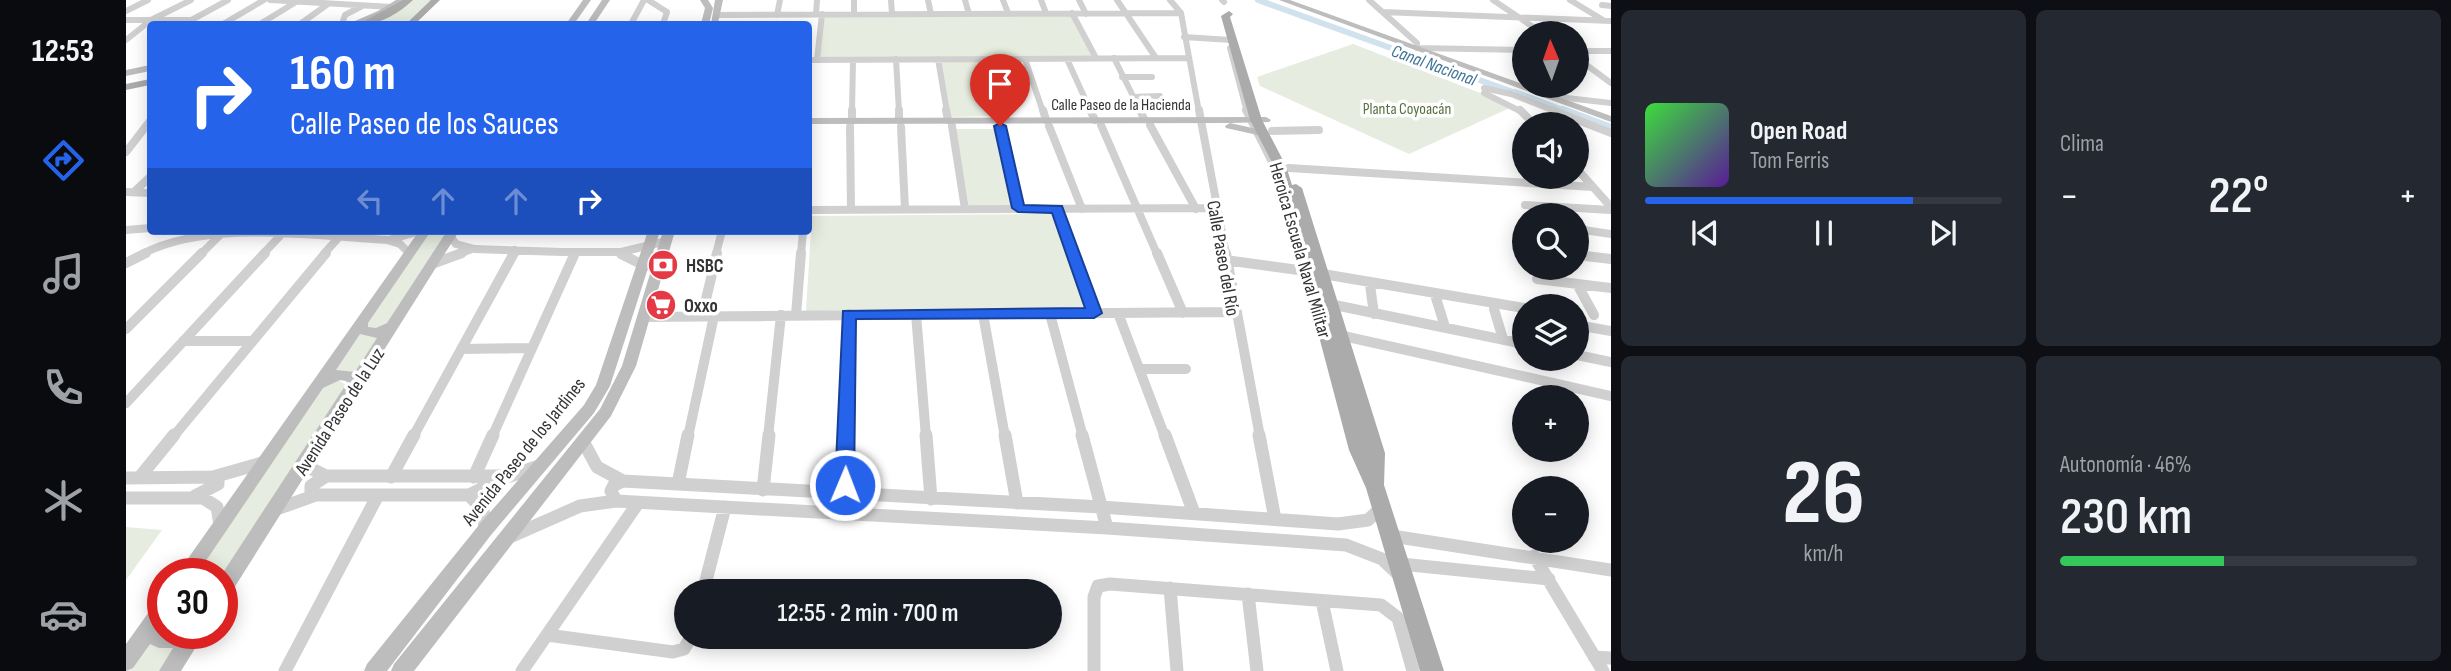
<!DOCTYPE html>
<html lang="es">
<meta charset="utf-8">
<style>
:root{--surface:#171b24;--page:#242831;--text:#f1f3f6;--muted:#9ea1a6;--line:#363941;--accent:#2563eb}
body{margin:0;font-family:"Sofia Sans Condensed",sans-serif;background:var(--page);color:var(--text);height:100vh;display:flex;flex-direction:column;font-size:26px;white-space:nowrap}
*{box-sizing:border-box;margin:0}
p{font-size:23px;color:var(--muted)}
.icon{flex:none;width:38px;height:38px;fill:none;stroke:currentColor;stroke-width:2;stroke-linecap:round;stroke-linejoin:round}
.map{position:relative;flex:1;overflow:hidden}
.sheet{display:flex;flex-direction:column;gap:10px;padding:10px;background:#0d0f14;width:840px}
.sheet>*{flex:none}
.guide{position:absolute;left:21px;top:21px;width:665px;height:214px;border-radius:7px;box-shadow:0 4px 18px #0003;background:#2563eb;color:#fff;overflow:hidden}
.needle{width:46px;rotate:358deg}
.buttons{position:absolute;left:1386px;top:21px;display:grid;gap:14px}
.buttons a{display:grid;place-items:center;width:77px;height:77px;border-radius:50%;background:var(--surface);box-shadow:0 4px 18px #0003;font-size:35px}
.speed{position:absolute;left:21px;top:558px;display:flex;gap:14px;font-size:35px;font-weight:700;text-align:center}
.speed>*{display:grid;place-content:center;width:91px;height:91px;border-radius:50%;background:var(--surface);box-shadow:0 4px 18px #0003;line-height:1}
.speed .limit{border:10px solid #d22;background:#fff;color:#111}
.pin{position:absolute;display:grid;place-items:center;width:60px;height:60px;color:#fff;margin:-72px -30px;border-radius:50% 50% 50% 0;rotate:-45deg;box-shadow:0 0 7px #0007}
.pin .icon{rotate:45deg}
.me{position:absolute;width:77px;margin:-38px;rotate:1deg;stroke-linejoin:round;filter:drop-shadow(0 0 5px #0008)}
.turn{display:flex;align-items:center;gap:24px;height:147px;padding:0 28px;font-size:32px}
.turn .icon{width:91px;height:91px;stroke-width:2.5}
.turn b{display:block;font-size:49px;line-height:60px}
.lanes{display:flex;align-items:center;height:66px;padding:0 28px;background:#0003;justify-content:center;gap:35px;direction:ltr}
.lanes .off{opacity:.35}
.big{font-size:52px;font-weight:600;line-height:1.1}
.sheet .widget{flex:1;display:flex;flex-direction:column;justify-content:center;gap:10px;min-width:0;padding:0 24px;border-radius:10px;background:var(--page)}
.sheet .dial{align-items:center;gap:0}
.dial b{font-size:91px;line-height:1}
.song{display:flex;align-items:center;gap:21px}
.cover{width:84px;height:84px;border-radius:10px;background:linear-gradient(135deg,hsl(120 70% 55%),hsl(270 70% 35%))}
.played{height:7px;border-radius:4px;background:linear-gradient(90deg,var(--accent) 75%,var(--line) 75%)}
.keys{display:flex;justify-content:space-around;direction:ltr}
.heat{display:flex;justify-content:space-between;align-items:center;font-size:38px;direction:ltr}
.charge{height:10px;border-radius:5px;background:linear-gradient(90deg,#34c759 46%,var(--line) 0)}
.sheet .tiles{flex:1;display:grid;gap:10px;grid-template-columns:repeat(2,1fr)}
.trip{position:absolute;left:548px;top:579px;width:388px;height:70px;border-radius:35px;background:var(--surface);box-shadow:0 4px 18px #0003;font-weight:600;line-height:70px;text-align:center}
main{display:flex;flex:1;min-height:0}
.tab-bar{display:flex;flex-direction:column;width:126px;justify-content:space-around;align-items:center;background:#090b0e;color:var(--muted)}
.tab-bar .icon{width:49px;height:49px}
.tab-bar .on{color:var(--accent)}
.tab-bar b{font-size:32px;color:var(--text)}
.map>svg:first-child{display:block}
.green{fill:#e6ecdf}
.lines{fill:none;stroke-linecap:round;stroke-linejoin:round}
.canal-far1{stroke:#cfe2ee;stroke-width:6}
.canal{stroke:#cfe2ee;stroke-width:8}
.street-far3{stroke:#d0d0d0;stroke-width:6}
.street-far2{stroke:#d0d0d0;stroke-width:8}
.street-far1{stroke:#d0d0d0;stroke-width:10}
.street{stroke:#d0d0d0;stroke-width:13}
.secondary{fill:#bdbdbd;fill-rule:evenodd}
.primary{fill:#ababab;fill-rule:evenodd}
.route{fill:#2563eb;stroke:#184099;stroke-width:2}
.labels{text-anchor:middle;stroke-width:7;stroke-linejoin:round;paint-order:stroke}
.far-street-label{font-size:16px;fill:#333;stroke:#fff}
.far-park-label{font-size:16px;fill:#56703f;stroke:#fff}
.far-water-label{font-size:18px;font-style:italic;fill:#3f7597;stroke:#fff}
.street-label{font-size:19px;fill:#333;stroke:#fff}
.poi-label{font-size:19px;font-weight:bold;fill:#333;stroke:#fff;text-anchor:start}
</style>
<main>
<nav class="tab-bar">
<b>12:53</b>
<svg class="icon on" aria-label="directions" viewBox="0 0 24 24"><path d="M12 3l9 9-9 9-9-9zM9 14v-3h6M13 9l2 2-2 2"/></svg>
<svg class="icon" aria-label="music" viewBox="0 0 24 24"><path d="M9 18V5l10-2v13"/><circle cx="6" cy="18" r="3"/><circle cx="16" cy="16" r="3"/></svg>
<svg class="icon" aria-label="phone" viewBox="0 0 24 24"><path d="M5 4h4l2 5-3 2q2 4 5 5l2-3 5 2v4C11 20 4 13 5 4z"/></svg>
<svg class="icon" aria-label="climate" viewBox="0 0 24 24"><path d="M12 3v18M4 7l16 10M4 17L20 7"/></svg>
<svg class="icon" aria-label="car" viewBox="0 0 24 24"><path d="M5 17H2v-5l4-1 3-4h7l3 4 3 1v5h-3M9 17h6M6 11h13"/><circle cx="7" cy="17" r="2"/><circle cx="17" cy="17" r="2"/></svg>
</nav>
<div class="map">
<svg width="1485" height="671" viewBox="0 0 1485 671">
<rect width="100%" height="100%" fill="#fff"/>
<path class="green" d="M286 0H308L280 24H243Z
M949 14 973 60 691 61 696 16Z
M1227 44 1388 106 1283 154 1134 86 1131 77Z
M815 62H854L867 116 822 117Z
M830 129H872L896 206 843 207Z
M935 214 967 309 680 311 686 216Z
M304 231H323L260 326 247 330 239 326Z
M233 333H256L229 374H205Z
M213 380 221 386 96 574H68L197 386Z
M0 527 36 530 0 580Z
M54 640 34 671H1L22 641Z"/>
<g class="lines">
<path class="canal-far1" d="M1132 0 1395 95
M1389 92 1442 112"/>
<path class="canal" d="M1437 110 1485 128"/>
<path class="street-far3" d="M144 0 266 7
M522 0 541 12 537 24
M728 0V14
M765 0 766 14
M802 0 805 14
M839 0 843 14
M877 0 882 13
M915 0 920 13
M953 0 960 14
M991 0 1030 58
M1044 0 1055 13 1073 112
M1096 0 1098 2
M1243 0 1291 43V48L1398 50
M1367 0 1416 33
M1444 0 1477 20
M1476 5 1485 6
M0 11 22 0
M1257 12 1485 21
M946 13 970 58
M690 14 691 0
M590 15 1055 13
M651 15 654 0
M0 20H64
M60 23 102 0
M97 24 138 0
M134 24 170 2
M174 24 202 4
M216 24 219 15 236 6
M505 24 518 0
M1058 37 1105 40
M0 40 25 20 65 0
M1104 48 1121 112
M1451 51H1485
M988 58 1015 112
M1451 58 1485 83
M770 59 773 112
M812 59 821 112
M856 59 870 112
M899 59 917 112
M941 59 965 112
M682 60 1063 58
M691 60 696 14
M996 77H1026
M1358 88 1385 94 1431 112
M1358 93 1396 112
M1423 96 1485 103
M1006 97 1034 96
M726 112 727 60"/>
<path class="street-far2" d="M773 110V120
M820 110 822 120
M869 110 872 120
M917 110 920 120
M964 110 969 120
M1014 110 1018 119
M1073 110 1100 254
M1120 110 1148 166 1159 207
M1394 110 1408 124
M1426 110 1485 133
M726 121V110
M975 125 1031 254
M1024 125 1070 209
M826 126 839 209
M874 126 892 208
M923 126 956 209
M724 127 725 210
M775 127 779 209
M1146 131 1193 130
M0 152 24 121
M1163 168 1467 187
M1451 169 1485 207
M0 192 24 193
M8 192 24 177
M1399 205 1485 210
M931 209 947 254
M682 210 1090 208
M1451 229 1485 234
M0 230 24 228
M324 236 330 244 349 249 436 252H495L541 241
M263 240 294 231
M16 254C83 219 188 236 261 240L274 244 283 253
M75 254 94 235
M137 254 153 237
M198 254 212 238
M332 254 346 249
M387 254 389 250
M590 254 596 231
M675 254 677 231"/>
<path class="street-far1" d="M947 253 968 313
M1031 253 1057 313
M1100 253 1134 437
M495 254 517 265 534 266
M1451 255 1485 259
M1099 260 1187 272
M0 263 20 253
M306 264 336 253
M1197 274 1398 308
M1411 279 1485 288
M1451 284 1468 315
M1244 285 1248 314
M1310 298 1319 327
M1199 303 1398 344
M1368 309 1377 339
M992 313 1039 437
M790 314 800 437
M857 314 879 437
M924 314 957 437
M670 315 675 253
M576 316 591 253
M518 317 1108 312
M1451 325 1485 331
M0 329 76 253
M1213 335 1485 396
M57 341H126
M336 349 405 348
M1451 355 1485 362
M1013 369H1060
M0 403 139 253
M47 437 200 253
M287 437 388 253
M366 437 449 253
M562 437 588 316
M642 437 655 315
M720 437 723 314"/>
<path class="street" d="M800 435 805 499
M879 435 891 503
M956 435 981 528
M1039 435 1068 513
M1133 435 1149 519
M457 441 471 467 497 481 975 507 1212 524 1242 520 1255 508
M181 459 184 468 200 476H384L410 467
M265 477 288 435
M348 477 367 435
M0 478 87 477 136 463
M13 478 48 435
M552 484 562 435
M637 490 643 435
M719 494 720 435
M190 495 185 492V486L200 476
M343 495 357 488 359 477
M69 496 92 484V480L83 477
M0 498H77L91 507 94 525
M490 501 485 491 488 485 497 481
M148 510 190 495H343L357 510 359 530
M386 536 454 506 490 501 981 528 1220 545 1256 559 1273 575
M1266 536 1485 570
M1408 556 1477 671
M1275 564 1423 579
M1044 588 1051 671
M577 592 599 507
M1122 594 1131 671
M1196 601 1211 671
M421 635 547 652 558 649 565 637
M1468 657 1485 658
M159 671 252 495
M396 671 512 503
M968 671V597L972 586 984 584 1255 605 1272 618 1287 671"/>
<path class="secondary" d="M270 0H279C264 13 241 26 222 24L252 11Z
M457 0H465L448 24H440Z
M476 0H484L468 24H460Z
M574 0H582L587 8 583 24H575L579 8Z
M589 0H597L592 23 585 24Z
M1153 0H1164L1485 116V122Z
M24 65V71L0 76V70Z
M1140 117 1145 120 1143 122 1104 123 1140 131V135L1136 136 1100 128 1099 126 1104 123 682 124V118Z
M293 231H305L242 323V327L250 328 261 323 321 231H333L103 596 96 598V574L221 383 220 381 214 380 197 388 71 574H51ZM234 334 251 338 229 372 210 370Z
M522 231H534L484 386 468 413 365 535 261 671H238L241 664 353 525 458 405 470 385Z
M537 231H549L510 366 485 416 288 671H265L268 664 474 409 496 366Z
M37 599V634H78L55 671H33L47 648H33L24 644 7 668 0 671V644L30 602Z"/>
<path class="primary" d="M277 0H287C273 13 253 26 233 24Z
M305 0H314L289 24H280Z
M1103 11 1107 14 1104 17 1136 120 1160 166 1166 185 1170 184 1176 188 1259 453 1258 485 1318 671H1294L1240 488 1223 450 1148 166 1124 120 1095 16Z
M24 79V85L0 90V84Z"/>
</g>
<path class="route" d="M874 123 880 126 898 205 936 206 976 313 968 318 730 319 728 485 726 490H712L709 485 717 311 959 308 926 213 892 212 886 208 868 126Z"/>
<defs>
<g id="bank-disc" transform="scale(1.575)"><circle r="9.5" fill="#e63946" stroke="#fff"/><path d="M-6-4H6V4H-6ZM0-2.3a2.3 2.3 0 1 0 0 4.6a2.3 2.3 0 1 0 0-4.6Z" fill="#fff"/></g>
<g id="supermarket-disc" transform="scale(1.575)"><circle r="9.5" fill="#e63946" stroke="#fff"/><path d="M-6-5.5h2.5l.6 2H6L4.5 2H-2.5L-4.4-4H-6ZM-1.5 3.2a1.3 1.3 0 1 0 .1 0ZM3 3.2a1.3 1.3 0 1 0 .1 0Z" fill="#fff"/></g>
</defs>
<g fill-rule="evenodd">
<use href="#bank-disc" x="537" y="265"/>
<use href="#supermarket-disc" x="535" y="305"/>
</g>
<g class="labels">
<g class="far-street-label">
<text x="995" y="110">Calle Paseo de la Hacienda</text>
</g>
<g class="far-park-label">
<text x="1281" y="114">Planta Coyoacán</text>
</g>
<g class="far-water-label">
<text transform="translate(1308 65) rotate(20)" y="6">Canal Nacional</text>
</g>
<g class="street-label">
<text transform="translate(1175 250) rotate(74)" y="7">Heroica Escuela Naval Militar</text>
<text transform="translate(1098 258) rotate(80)" y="7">Calle Paseo del Río</text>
<text transform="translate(213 411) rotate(-57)" y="7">Avenida Paseo de la Luz</text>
<text transform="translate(397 451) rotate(-51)" y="7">Avenida Paseo de los Jardines</text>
</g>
<g class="poi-label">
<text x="560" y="272">HSBC</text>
<text x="558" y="312">Oxxo</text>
</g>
</g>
</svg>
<div class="buttons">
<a><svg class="needle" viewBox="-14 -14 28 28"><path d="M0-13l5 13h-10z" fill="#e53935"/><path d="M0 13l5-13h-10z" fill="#9ea1a6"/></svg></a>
<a><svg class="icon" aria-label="sound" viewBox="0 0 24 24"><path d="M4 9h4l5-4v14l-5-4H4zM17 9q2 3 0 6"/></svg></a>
<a><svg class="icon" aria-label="search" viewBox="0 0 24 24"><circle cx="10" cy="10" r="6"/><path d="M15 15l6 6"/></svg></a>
<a><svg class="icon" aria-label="layers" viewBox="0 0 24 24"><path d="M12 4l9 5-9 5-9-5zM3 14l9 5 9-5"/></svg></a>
<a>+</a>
<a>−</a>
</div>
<div class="speed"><div class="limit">30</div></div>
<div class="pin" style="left:874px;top:126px;background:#d93025"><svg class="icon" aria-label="arrive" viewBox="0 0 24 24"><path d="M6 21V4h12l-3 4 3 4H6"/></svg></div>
<svg class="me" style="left:719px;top:485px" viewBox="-20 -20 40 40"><circle r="17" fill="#2563eb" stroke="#fff" stroke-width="3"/><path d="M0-11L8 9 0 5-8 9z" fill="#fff"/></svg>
<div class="trip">12:55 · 2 min · 700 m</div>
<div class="guide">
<div class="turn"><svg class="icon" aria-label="right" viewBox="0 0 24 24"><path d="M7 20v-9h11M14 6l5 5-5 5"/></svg><div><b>160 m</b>Calle Paseo de los Sauces</div></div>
<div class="lanes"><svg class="icon off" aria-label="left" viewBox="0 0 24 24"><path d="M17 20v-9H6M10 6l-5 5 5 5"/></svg><svg class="icon off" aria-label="ahead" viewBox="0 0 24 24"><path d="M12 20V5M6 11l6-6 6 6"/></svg><svg class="icon off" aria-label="ahead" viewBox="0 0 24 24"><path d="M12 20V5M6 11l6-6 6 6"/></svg><svg class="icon" aria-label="right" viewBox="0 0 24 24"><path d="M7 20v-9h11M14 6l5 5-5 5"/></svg></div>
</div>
</div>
<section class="sheet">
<div class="tiles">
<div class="widget">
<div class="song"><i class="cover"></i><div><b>Open Road</b><p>Tom Ferris</p></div></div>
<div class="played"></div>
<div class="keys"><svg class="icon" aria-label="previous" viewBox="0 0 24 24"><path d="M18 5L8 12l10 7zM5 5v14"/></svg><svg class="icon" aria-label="pause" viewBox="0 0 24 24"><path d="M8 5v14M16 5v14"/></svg><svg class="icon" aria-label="next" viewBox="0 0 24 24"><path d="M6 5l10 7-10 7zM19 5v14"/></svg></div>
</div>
<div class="widget"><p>Clima</p>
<div class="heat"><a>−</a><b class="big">22°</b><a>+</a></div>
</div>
<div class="widget dial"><b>26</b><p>km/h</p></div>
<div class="widget"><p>Autonomía · 46%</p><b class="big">230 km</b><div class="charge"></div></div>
</div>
</section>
</main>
